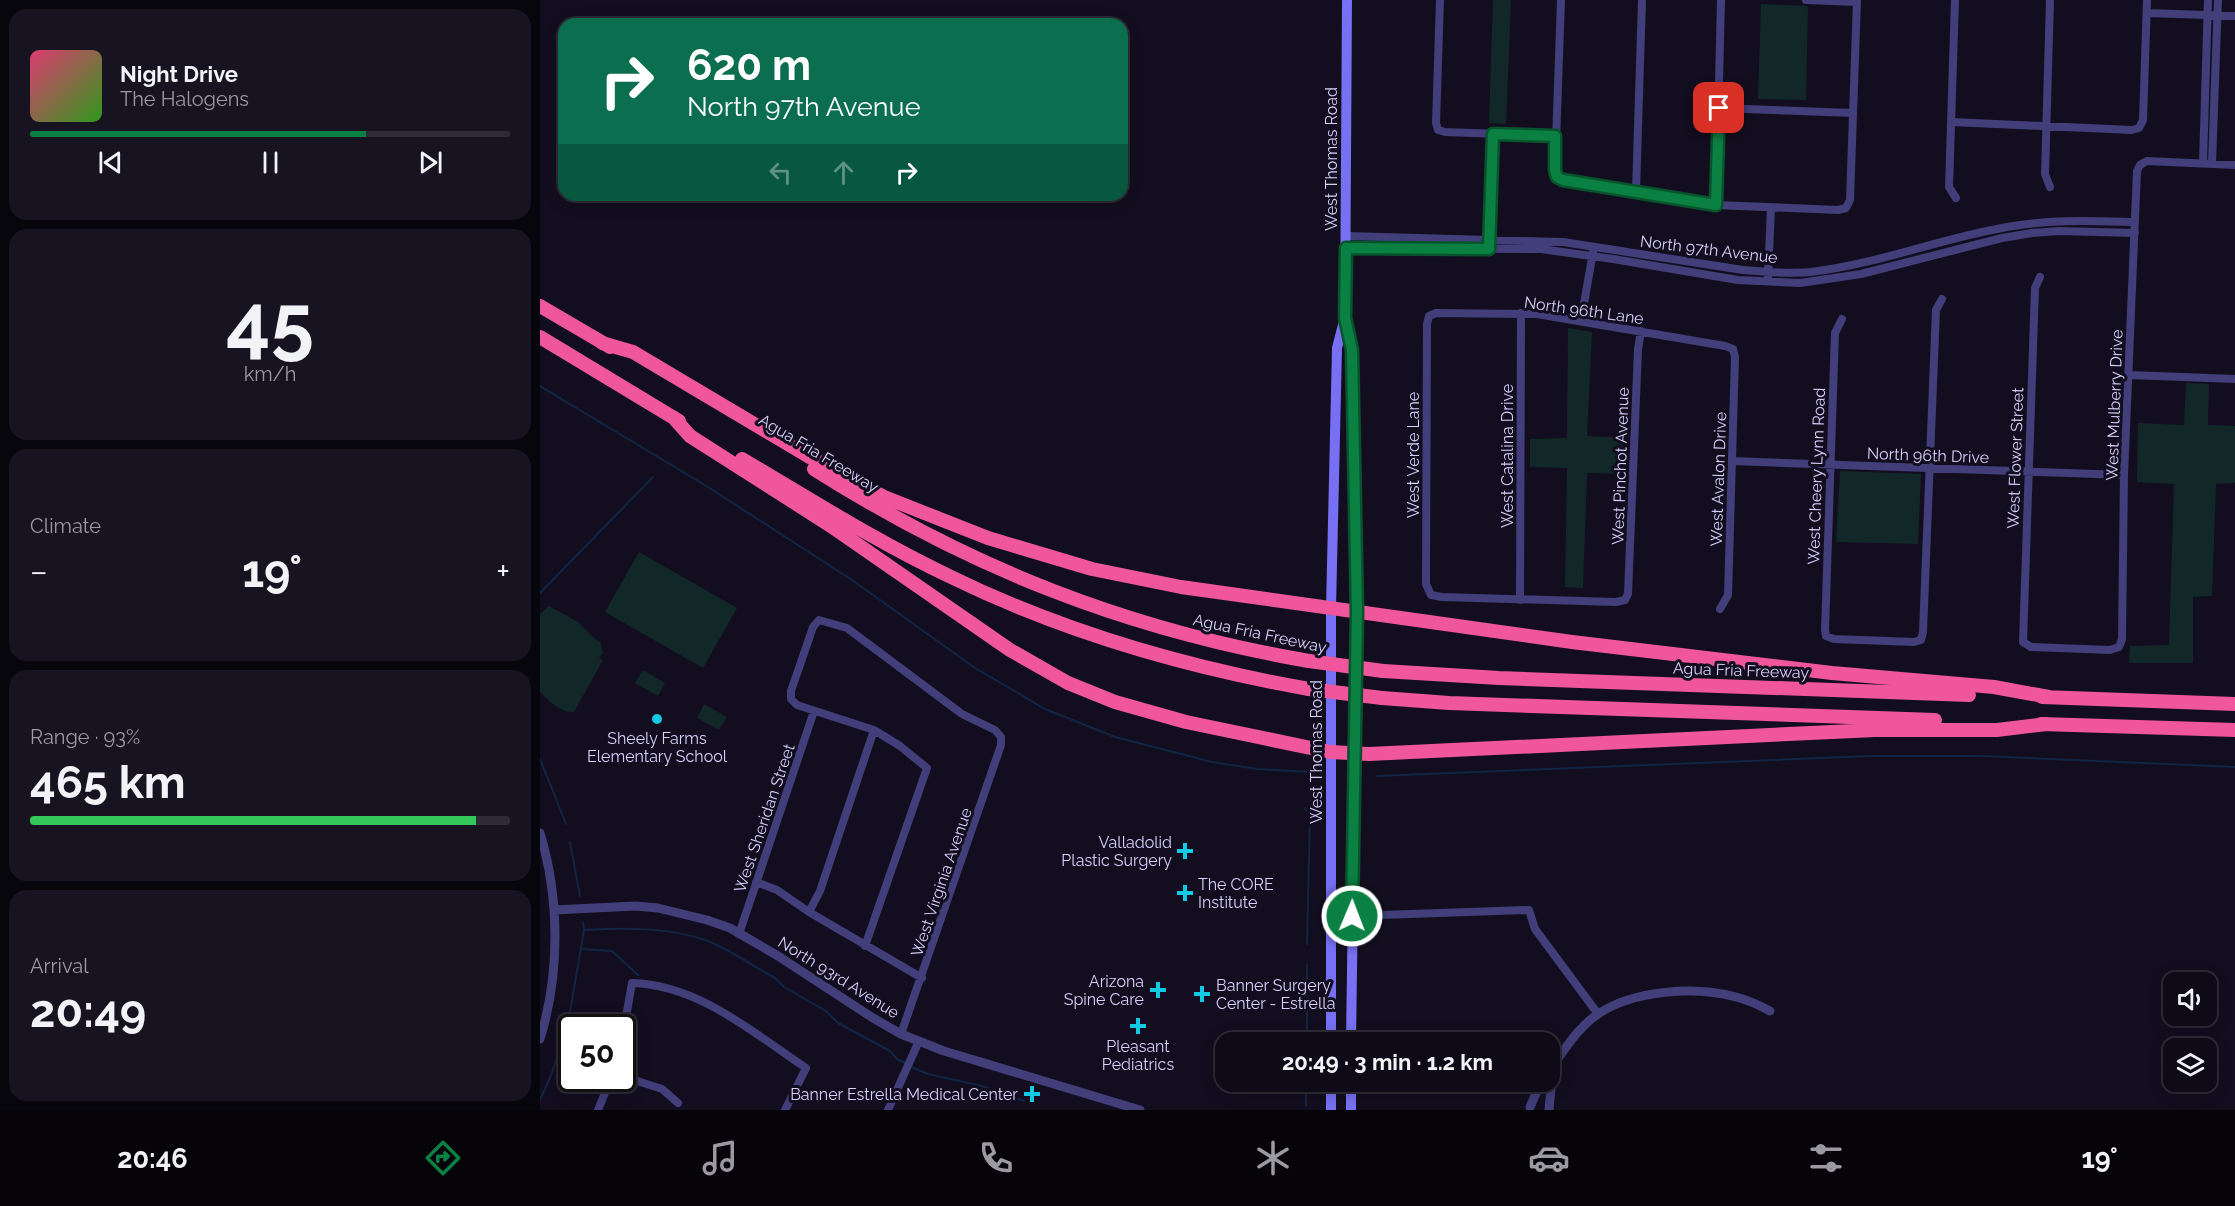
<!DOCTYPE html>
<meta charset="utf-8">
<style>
:root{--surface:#0e0a17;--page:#171320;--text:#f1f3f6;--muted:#9b9aa1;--line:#2e2b36;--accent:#0b8043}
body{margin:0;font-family:Raleway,sans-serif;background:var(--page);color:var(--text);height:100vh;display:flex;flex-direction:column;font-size:22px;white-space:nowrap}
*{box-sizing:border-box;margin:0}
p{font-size:20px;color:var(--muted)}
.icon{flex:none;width:33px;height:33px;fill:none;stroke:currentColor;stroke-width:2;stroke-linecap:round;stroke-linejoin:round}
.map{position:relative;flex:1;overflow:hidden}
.side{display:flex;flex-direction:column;gap:9px;padding:9px;background:#08060d;width:540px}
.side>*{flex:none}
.hud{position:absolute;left:18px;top:18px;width:570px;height:183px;border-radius:18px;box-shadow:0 3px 15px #0003,0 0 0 2px var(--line);background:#0b6e4f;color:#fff;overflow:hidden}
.fabs{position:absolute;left:1623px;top:972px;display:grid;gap:12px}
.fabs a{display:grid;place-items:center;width:54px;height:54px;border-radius:12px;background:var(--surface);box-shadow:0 3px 15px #0003,0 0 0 2px var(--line);font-size:30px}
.speed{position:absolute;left:18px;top:1014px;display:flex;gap:12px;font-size:30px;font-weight:700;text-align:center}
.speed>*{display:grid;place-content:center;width:78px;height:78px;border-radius:50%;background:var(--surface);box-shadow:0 3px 15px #0003,0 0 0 2px var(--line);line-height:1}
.speed .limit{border:3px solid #111;border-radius:9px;background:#fff;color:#111}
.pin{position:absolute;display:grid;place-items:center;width:51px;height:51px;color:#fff;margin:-26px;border-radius:12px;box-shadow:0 3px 9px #0006}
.me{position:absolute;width:66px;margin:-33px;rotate:1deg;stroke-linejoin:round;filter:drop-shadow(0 0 4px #0008)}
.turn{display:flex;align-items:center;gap:21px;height:126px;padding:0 30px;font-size:27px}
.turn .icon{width:78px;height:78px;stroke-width:2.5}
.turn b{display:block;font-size:42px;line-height:51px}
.lanes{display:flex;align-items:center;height:57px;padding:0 30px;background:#0003;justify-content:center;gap:30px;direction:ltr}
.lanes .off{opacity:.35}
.big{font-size:45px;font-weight:700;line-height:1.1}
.side .widget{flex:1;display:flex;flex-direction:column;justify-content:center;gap:9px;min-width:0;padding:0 21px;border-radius:18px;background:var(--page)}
.side .dial{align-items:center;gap:0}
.dial b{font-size:78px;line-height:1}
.song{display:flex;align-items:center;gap:18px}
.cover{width:72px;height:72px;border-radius:9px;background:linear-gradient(135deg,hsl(340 70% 55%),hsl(110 70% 35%))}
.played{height:6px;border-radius:3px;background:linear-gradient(90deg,var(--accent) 70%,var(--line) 70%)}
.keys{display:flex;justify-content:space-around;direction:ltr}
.heat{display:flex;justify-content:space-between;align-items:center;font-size:33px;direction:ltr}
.charge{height:9px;border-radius:4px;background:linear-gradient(90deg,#34c759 93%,var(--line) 0)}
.trip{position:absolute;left:675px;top:1032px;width:345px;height:60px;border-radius:18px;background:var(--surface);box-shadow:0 3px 15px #0003,0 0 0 2px var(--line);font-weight:700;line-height:60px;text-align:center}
.tab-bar{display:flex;height:96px;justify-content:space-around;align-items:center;background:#060409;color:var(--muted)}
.tab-bar .icon{width:42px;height:42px}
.tab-bar .on{color:var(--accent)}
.tab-bar b{font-size:27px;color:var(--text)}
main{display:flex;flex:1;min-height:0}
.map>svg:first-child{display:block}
.green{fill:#122828}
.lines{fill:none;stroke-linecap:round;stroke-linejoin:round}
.stream{stroke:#122544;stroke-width:2}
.minor{stroke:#413e7a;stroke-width:8}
.tertiary{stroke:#413e7a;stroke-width:9}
.secondary{stroke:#7770f2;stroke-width:10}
.motorway{stroke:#f0569c;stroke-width:14}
.motorway-bridge{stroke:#f0569c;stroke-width:14}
.route-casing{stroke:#07532c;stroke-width:15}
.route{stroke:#0b8043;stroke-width:10}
.poi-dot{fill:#14c9e3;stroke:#120e1f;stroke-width:2}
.labels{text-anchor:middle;stroke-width:6;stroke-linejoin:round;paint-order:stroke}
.street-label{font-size:16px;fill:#d6d0fb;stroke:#120e1f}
.poi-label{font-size:16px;fill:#d6d0fb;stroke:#120e1f;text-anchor:end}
</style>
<main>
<section class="side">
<div class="widget">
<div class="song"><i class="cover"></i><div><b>Night Drive</b><p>The Halogens</p></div></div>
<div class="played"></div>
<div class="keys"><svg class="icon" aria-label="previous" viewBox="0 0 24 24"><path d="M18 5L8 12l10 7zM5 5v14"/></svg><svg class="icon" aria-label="pause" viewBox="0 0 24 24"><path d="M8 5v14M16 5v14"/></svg><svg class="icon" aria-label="next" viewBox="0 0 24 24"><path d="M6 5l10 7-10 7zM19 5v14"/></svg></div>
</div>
<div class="widget dial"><b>45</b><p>km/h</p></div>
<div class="widget"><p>Climate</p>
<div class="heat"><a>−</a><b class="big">19°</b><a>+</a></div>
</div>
<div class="widget"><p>Range · 93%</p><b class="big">465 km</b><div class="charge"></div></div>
<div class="widget"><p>Arrival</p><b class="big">20:49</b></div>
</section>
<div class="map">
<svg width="1695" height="1110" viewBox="0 0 1695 1110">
<rect width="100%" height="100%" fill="#120e1f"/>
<path class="green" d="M953 0H971L966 124 949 123Z
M1221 4 1268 6 1266 100 1218 99Z
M1028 328 1052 332 1047 436 1087 438 1085 474 1047 473 1043 588 1025 587 1027 468 990 467V439L1027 438Z
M1646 383 1669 384 1668 425 1695 426V483L1676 484 1672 596 1653 597V663H1589L1590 646 1629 645 1634 484 1597 482 1598 423 1644 425Z
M1300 471 1381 474 1378 544 1296 542Z
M99 552 197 608 163 668 65 612Z
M9 606 38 622 55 639 60 642 63 653 59 658 63 660 34 712C21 713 9 701 0 692V614Z
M103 670 125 683 118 696 95 683Z
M164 704 187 717 179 730 157 718Z"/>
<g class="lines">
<path class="stream" d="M0 386 168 487 312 580 435 668 505 709 575 737 672 762 717 769 772 772
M0 593 113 477
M0 759 26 824
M837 776 1330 756H1443L1695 767
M765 808 770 817 767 944
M30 842 40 896
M44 930C84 928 127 927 165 940 190 949 212 966 235 978L244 987 286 1011 298 1023 350 1051 357 1059 367 1064
M41 949 72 951 98 975
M767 1042V965
M371 1067 388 1074 442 1086 484 1101
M0 1100 10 1078 27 1030 44 930 43 922
M766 1106V1082"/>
<path class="minor" d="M900 0 896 123 898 130 905 132 1015 136
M1021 0 1015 170 1017 177 1023 180 1176 205 1298 210 1306 208 1310 200 1317 0
M1266 0 1317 2
M1415 0 1409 187 1416 198
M1510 0 1505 174 1510 187
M1607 13 1695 16
M1179 108 1313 113
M1412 122 1592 130 1599 128 1603 120 1607 0
M1663 163 1668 0
M1672 163 1678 0
M1096 191 1102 0
M1176 205 1181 0
M806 236 1023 242 1203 270C1225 272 1249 274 1271 272 1338 264 1402 238 1467 227 1510 219 1552 221 1595 222
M949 243 953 134
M806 248 1001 249 1073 259 1198 280 1260 283 1321 274 1462 238 1492 233 1519 231 1595 233
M1228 277 1231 208
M1500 277 1495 288 1483 642 1491 647 1570 650 1579 647 1582 639 1584 475 1597 171 1600 165 1607 161 1695 165
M1302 319 1295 333 1285 630 1286 636 1294 639 1374 642 1381 640 1383 632 1396 310 1402 299
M1041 321 1053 252
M1101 331 1098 349 1088 594 1085 600 1076 602 902 597 891 595 886 584 887 324 889 316 896 313 997 314 1185 346 1193 349 1195 357 1188 595 1180 609
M1589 375 1695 379
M1192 461 1584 475
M980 600 981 313
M216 882 237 890 269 912 382 978
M269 912 280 891 334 730
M812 916 989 910 995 929 1058 1014
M199 934 274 711
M325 946 387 768 360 746 334 730 257 705 251 699V691L273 627 279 620 307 628 422 714 455 730 461 737V745L361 1034
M82 1040 92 983C159 985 212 1032 266 1068L245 1110
M82 1076 122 1089 138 1103
M58 1110 71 1078
M348 1110 379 1041"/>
<path class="tertiary" d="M0 833C20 899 20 974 0 1039
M14 910 95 906 118 908 167 920 190 928 238 956 333 1018 361 1034 404 1051 600 1110
M1010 1069C1025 1050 1036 1029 1058 1014 1094 990 1155 986 1196 997 1208 1000 1219 1005 1230 1011
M990 1107 1001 1082
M1009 1110 1013 1065"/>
<path class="secondary" d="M807 0 805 318 812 350 817 612 811 1042
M791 1042V608L797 348 804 321
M791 1110V1082
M811 1110V1082"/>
<path class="motorway" d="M0 306 70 347
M0 337 139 421
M62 343 93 352 268 456 344 497 448 538 552 569 641 587 1032 642 1292 673 1454 687 1509 697
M133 417 150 436 291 526 470 650 528 683 575 702 646 722 790 752 829 754 1335 730H1457L1507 724
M202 459C270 499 337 542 409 576 523 632 644 667 769 689
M274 469C430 568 588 630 769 661
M843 671 959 678 1429 695
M1502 697 1695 704
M842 698 909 703 1395 720
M1501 724 1695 730"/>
<path class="motorway-bridge" d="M769 661 843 671
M769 689 842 698"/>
</g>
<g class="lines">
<g class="route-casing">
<path id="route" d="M812 916 817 612 812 350 805 318 806 248 949 249 953 134 1015 136V170L1017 177 1023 180 1176 205 1179 108"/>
</g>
<use href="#route" class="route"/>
</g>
<g class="poi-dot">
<circle cx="117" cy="719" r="6"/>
<path d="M642 842h6v6h6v6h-6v6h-6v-6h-6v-6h6z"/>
<path d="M642 884h6v6h6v6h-6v6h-6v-6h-6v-6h6z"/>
<path d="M615 981h6v6h6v6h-6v6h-6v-6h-6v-6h6z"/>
<path d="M659 985h6v6h6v6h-6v6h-6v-6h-6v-6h6z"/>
<path d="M595 1017h6v6h6v6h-6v6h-6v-6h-6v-6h6z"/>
<path d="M489 1085h6v6h6v6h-6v6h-6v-6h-6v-6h6z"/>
</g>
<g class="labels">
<g class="street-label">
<text transform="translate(791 159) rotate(-90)" y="6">West Thomas Road</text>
<text transform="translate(1169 249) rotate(7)" y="6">North 97th Avenue</text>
<text transform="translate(1044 310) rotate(8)" y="6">North 96th Lane</text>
<text transform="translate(1574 405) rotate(-88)" y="6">West Mulberry Drive</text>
<text transform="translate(279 453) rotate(31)" y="6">Agua Fria Freeway</text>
<text transform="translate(873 455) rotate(-90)" y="6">West Verde Lane</text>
<text transform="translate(1388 455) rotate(2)" y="6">North 96th Drive</text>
<text transform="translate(967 456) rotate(-90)" y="6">West Catalina Drive</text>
<text transform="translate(1475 458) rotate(-88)" y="6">West Flower Street</text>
<text transform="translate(1080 466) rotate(-88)" y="6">West Pinchot Avenue</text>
<text transform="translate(1276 476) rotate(-88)" y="6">West Cheery Lynn Road</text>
<text transform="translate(1178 479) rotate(-88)" y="6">West Avalon Drive</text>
<text transform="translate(720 633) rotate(12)" y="6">Agua Fria Freeway</text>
<text transform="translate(1201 670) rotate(2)" y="6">Agua Fria Freeway</text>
<text transform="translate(776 752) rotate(-90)" y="6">West Thomas Road</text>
<text transform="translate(224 818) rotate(-71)" y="6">West Sheridan Street</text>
<text transform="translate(401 882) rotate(-71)" y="6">West Virginia Avenue</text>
<text transform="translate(299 977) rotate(32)" y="6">North 93rd Avenue</text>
</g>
<g class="poi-label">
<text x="117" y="744" text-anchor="middle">Sheely Farms<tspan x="117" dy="18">Elementary School</tspan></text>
<text x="632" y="848">Valladolid<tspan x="632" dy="18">Plastic Surgery</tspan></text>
<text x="658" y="890" text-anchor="start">The CORE<tspan x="658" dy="18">Institute</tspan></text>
<text x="604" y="987">Arizona<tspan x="604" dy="18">Spine Care</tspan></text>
<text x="676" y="991" text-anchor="start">Banner Surgery<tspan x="676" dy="18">Center - Estrella</tspan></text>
<text x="598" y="1052" text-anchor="middle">Pleasant<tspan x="598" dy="18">Pediatrics</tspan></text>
<text x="478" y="1100">Banner Estrella Medical Center</text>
</g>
</g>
</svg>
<div class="fabs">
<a><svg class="icon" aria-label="sound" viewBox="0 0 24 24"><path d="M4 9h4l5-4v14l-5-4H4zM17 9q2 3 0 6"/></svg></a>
<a><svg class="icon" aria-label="layers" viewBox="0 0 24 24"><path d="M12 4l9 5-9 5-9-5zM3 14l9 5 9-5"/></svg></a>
</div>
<div class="speed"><div class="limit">50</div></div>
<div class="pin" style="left:1179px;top:108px;background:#d93025"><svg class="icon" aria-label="arrive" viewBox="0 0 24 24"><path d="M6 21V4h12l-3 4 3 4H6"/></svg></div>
<svg class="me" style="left:812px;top:916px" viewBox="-20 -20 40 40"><circle r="17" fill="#0b8043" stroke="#fff" stroke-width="3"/><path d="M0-11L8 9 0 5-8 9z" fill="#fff"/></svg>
<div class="trip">20:49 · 3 min · 1.2 km</div>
<div class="hud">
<div class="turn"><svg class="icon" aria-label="right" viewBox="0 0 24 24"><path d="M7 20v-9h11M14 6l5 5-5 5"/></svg><div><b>620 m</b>North 97th Avenue</div></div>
<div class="lanes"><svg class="icon off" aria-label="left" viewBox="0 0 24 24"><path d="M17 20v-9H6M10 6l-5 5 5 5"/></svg><svg class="icon off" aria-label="ahead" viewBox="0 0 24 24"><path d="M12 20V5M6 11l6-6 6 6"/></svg><svg class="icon" aria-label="right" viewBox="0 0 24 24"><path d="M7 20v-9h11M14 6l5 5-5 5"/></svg></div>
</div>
</div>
</main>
<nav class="tab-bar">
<b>20:46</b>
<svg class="icon on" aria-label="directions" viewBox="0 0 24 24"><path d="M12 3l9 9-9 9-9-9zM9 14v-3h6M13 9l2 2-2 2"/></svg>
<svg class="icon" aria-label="music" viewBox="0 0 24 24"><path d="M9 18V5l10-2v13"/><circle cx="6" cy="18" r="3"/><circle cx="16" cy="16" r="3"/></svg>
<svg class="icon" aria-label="phone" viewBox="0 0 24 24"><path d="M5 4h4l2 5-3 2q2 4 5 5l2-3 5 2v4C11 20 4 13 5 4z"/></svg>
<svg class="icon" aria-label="climate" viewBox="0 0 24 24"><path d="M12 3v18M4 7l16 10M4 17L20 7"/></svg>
<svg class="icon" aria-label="car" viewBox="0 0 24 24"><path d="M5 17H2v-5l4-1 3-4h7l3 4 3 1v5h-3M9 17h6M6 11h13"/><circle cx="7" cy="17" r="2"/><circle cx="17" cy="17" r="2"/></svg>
<svg class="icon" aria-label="filters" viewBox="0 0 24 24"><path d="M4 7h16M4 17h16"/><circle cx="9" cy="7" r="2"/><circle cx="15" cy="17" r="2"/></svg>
<b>19°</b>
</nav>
